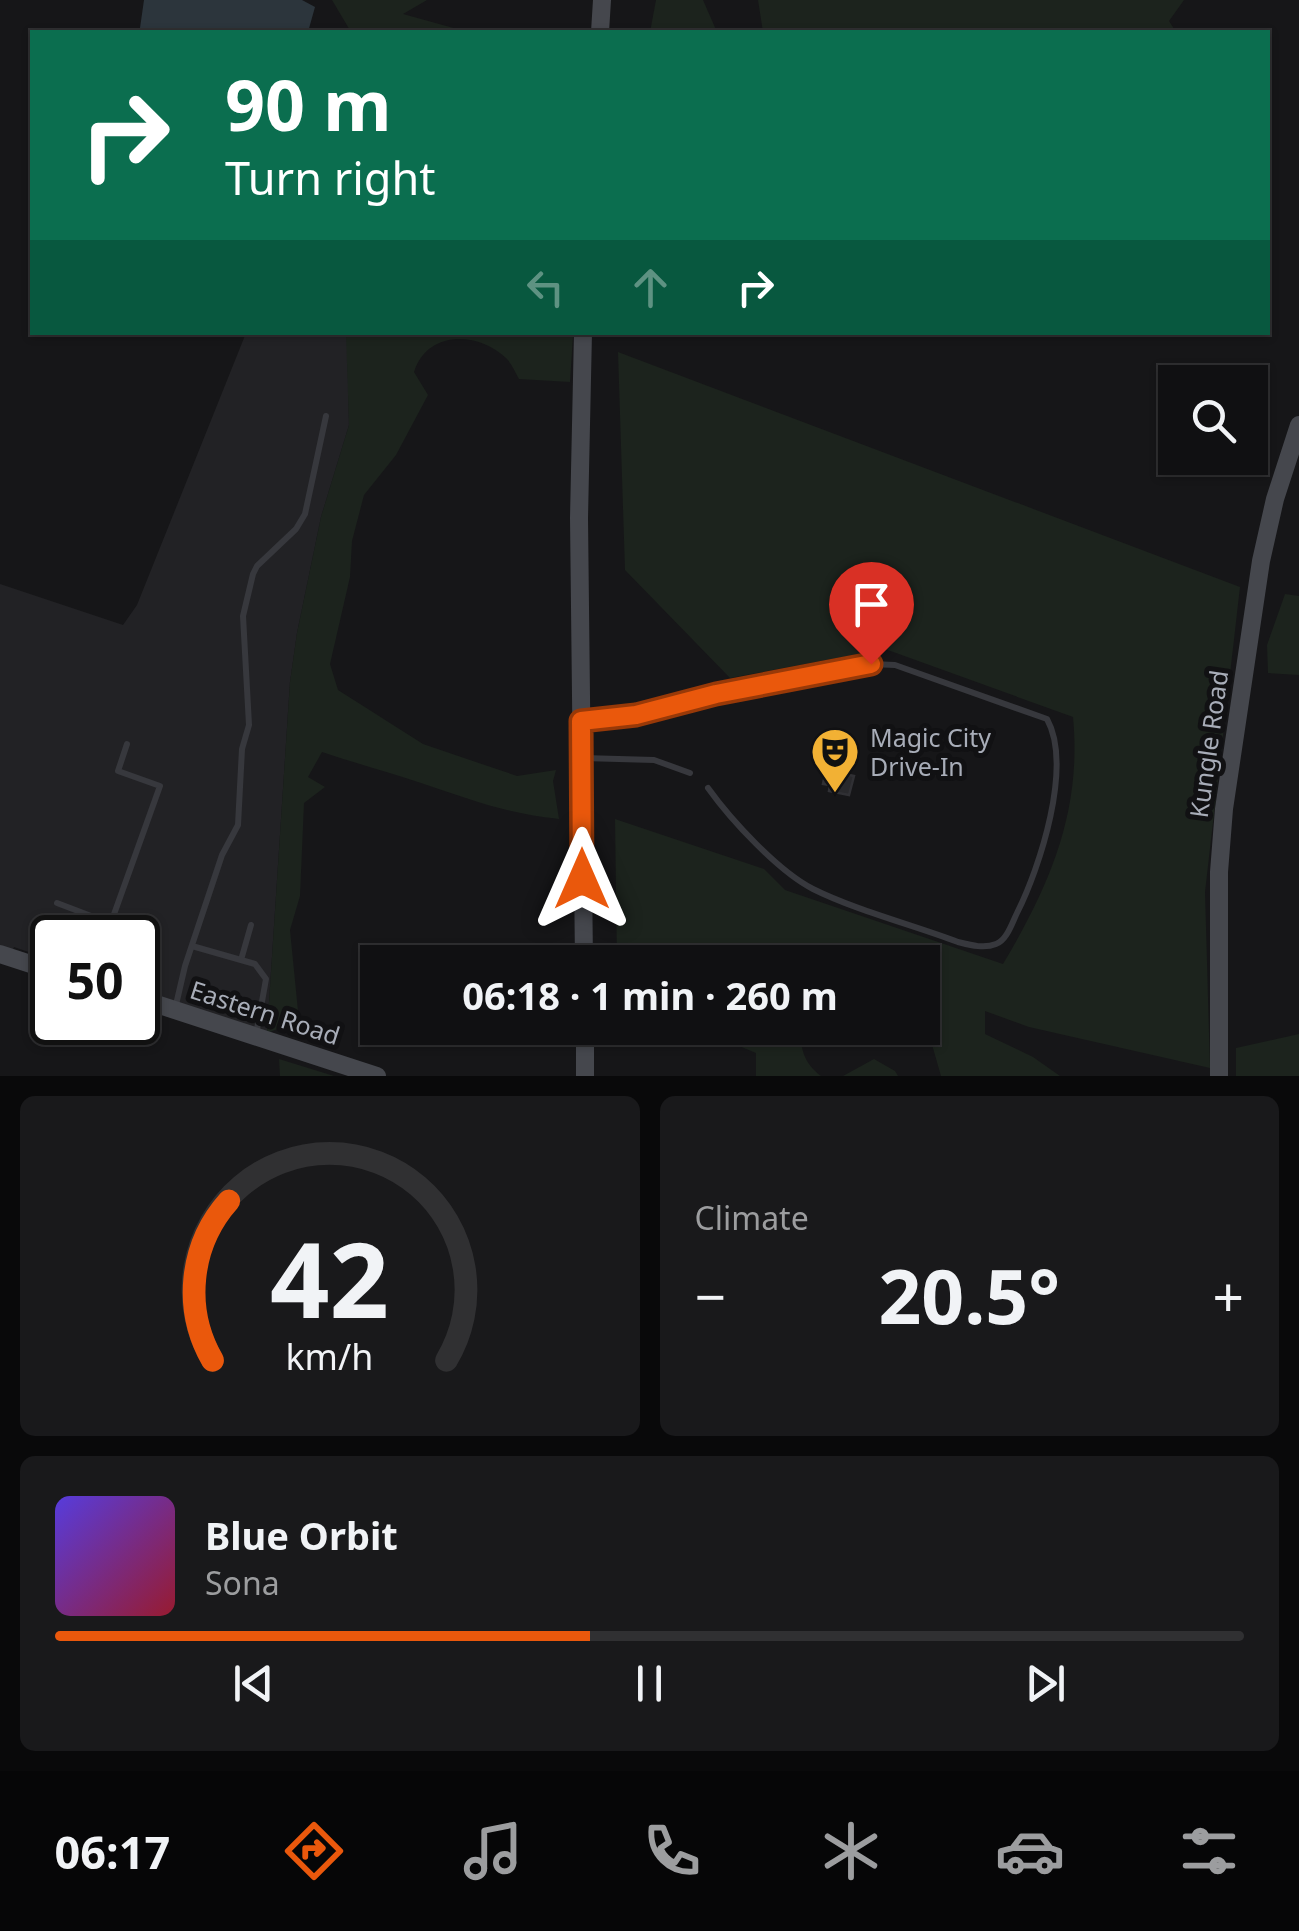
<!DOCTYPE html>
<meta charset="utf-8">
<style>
:root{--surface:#101012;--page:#19191b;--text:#f1f3f6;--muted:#9c9d9f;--line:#303032;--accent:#ea580c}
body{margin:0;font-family:"Noto Sans",sans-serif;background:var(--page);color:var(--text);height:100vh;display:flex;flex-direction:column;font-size:38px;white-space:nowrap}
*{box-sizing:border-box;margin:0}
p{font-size:32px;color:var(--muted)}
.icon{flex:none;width:55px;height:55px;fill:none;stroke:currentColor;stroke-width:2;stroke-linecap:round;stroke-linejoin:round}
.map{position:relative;height:1076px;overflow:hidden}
.drawer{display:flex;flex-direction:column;gap:20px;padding:20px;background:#09090a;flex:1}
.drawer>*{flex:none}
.top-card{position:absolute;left:30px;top:30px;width:1240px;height:305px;border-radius:0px;box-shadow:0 2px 8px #0004,0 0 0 2px var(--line);background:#0b6e4f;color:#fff;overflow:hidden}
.buttons{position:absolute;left:1158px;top:365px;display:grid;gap:20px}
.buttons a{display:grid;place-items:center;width:110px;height:110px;border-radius:0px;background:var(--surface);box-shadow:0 2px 8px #0004,0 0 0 2px var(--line);font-size:50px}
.speed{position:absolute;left:30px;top:915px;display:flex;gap:20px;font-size:50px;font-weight:700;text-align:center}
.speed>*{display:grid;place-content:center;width:130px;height:130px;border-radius:50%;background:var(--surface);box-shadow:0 2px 8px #0004,0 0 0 2px var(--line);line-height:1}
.speed .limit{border:5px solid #111;border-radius:15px;background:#fff;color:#111}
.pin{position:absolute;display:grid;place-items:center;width:85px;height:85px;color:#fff;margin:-102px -42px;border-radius:50% 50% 50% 0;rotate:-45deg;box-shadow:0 0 10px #0007}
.pin .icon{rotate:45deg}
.me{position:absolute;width:110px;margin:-55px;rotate:0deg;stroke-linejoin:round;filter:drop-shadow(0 0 8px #0008)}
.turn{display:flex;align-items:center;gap:35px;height:210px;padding:0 30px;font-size:45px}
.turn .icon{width:130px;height:130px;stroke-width:2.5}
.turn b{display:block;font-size:70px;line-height:85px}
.lanes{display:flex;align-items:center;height:95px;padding:0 30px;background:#0003;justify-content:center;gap:50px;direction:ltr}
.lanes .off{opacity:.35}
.big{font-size:75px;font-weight:700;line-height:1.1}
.drawer .tile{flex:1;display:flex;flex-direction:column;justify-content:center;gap:15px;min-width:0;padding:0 35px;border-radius:15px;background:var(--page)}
.drawer .dial{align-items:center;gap:0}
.dial svg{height:260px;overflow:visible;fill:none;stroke:var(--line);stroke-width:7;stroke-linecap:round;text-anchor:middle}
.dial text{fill:var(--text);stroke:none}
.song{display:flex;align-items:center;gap:30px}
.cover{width:120px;height:120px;border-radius:15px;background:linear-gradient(135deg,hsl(250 70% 55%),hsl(350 70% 35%))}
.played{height:10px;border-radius:5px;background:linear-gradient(90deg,var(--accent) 45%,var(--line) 45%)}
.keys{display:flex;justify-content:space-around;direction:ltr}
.heat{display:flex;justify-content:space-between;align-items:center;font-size:55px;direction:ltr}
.drawer .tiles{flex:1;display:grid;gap:20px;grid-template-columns:1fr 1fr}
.tile:last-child{grid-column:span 2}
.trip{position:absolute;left:360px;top:945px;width:580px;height:100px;border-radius:0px;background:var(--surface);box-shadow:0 2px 8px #0004,0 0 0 2px var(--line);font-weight:700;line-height:100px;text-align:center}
.menu{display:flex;height:160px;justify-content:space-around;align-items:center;background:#060607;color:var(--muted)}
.menu .icon{width:70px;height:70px}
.menu .on{color:var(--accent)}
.menu b{font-size:45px;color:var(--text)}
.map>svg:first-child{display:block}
.built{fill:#222225}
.green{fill:#1c231d}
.water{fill:#2c353c}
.building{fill:#29292c;stroke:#303034;stroke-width:2.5}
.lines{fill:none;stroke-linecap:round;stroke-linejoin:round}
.lane{stroke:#37383d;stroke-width:6}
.secondary{stroke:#45474d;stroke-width:18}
.route-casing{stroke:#983908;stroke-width:25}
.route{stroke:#ea580c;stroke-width:18}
.labels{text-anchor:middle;stroke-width:10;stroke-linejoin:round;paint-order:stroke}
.poi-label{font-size:25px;fill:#a8adb8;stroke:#111113;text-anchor:start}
.street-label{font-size:25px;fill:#a8adb8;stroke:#111113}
</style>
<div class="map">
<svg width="1299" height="1076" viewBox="0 0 1299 1076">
<rect width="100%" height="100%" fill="#161618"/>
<path class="built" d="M246 333H347L349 425 321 517 297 633 290 682 267 1033 138 989V938H52V960L14 947 10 957 0 954V584L123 625 137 605Z"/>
<path class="green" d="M332 0H427L403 14 468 32H351Z
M656 0H703L717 32H650Z
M758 0H1184L1169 21 1176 32H763Z
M346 333H583V338L573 336 570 382 519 379C515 372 512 364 506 358 478 331 427 330 414 372L428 395 396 455 364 495 352 541 350 577 330 664 338 690 423 744 517 776 556 770 553 781 559 819C503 813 473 800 421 783 388 772 355 763 322 752L308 777 325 787 304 803 300 896 290 930 299 1021 267 1033 290 682 297 633 321 517 349 425Z
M618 352 1240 587 1205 892 1210 1068 1029 1027 985 1011V1034L1033 1057 1060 1076H941L929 1034 941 994 923 986 922 962H862L812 946 809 962H617L615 819 764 869 785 890 1003 964C1050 885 1082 811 1073 717L885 649 730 678 625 570Z
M1285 594 1299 596V675L1268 673 1267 645Z
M696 1028H800C801 1049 803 1062 821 1076H756V1053Z
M1299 1034V1076H1236V1048Z
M279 1059 334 1076H280Z
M874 1059 895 1071 898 1076H843Z"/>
<path class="water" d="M144 0H302L315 7 308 32H148L140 28Z"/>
<path class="building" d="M826 770 854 776 849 795 829 791 830 785 823 784Z"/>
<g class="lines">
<path class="lane" d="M582 721 636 715 716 694 871 664 895 665 1047 719C1073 766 1040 867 1017 913 1012 923 1007 940 996 944 984 949 970 945 958 942 913 925 855 910 813 889 778 871 731 820 708 788
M583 758 654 760 690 773
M57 903 99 919 113 917 137 925 133 938
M113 917 160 786 118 771 127 744
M192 946 255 964 266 979 256 1035
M241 960 251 925
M175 1009 185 966 222 855 238 825 242 749 249 725 243 616 253 574 257 566 296 529 305 514 326 416"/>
<path class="secondary" d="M600 32 602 0
M583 332 579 518 584 962
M0 954 52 971
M138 998 377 1076
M585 1028V1076
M1219 1076V872L1224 809 1261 561 1275 499 1299 425"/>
</g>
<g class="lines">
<g class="route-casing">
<path id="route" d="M582 879 581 721 636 715 716 694 871 664"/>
</g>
<use href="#route" class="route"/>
</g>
<defs>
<g id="theatre-pin" transform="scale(2.5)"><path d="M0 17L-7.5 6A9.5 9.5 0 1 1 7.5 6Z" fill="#f2b134" stroke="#111113"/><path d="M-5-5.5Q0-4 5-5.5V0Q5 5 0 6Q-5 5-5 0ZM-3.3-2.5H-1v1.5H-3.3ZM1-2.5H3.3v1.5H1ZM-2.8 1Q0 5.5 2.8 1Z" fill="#111"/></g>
</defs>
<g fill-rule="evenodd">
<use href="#theatre-pin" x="835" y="752"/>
</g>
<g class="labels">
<g class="poi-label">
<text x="870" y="747">Magic City<tspan x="870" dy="29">Drive-In</tspan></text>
</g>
<g class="street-label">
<text transform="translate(1209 744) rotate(-82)" y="9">Kungle Road</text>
<text transform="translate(265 1013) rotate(18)" y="9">Eastern Road</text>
</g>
</g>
</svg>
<div class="buttons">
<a><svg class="icon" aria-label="search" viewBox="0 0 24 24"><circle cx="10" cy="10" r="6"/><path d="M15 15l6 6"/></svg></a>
</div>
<div class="speed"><div class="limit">50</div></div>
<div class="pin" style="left:871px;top:664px;background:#d93025"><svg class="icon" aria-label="arrive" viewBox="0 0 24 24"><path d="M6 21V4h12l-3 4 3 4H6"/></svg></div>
<svg class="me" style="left:582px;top:879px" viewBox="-20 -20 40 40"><path d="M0-17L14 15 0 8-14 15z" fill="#ea580c" stroke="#fff" stroke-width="4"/></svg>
<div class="trip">06:18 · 1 min · 260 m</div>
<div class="top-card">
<div class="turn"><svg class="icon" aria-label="right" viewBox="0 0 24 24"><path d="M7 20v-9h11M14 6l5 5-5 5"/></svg><div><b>90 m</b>Turn right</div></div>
<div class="lanes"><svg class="icon off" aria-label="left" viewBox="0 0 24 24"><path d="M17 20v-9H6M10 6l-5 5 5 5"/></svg><svg class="icon off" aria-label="ahead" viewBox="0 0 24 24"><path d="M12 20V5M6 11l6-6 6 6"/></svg><svg class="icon" aria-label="right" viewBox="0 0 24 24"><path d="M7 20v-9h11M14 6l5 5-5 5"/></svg></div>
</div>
</div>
<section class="drawer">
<div class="tiles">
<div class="tile dial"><svg viewBox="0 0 100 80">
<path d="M14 69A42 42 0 1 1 86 69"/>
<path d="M14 69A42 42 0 0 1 19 20" stroke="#ea580c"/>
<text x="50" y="56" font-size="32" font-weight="700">42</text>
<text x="50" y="72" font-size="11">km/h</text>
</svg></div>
<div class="tile"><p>Climate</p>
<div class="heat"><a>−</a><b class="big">20.5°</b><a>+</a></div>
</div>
<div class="tile">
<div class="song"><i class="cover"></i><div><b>Blue Orbit</b><p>Sona</p></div></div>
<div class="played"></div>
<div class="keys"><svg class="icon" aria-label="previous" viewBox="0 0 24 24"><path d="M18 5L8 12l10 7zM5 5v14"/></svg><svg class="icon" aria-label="pause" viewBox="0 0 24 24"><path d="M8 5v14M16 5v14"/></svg><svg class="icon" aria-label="next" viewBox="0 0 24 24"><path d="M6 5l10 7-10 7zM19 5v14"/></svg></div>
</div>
</div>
</section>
<nav class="menu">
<b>06:17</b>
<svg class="icon on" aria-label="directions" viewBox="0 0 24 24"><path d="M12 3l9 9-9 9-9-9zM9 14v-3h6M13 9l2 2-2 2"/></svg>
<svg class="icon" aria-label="music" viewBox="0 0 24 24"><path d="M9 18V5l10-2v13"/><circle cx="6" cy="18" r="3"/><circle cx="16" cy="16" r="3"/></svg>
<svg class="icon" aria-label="phone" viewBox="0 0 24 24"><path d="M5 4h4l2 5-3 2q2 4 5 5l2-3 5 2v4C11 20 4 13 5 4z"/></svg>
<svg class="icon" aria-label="climate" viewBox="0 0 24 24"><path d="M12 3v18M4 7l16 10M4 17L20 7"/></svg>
<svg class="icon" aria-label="car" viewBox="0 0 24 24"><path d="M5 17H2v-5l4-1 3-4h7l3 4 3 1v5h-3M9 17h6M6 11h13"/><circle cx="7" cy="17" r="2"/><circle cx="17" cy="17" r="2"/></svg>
<svg class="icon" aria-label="filters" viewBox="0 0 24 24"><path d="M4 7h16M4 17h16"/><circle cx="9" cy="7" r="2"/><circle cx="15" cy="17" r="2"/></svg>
</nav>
